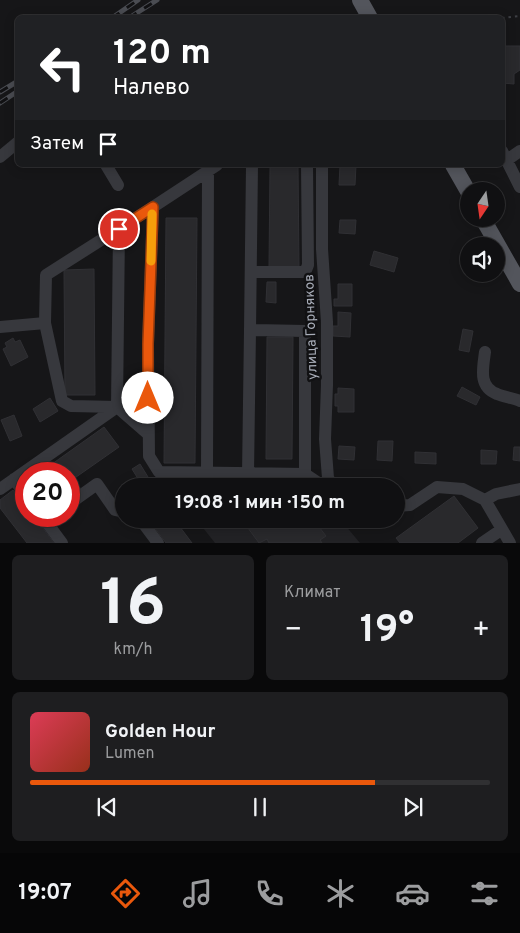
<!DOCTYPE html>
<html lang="ru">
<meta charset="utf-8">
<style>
:root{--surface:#101012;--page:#1e1e20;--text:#f1f3f6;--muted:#9c9d9f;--line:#303032;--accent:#ea580c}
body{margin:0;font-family:Overpass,sans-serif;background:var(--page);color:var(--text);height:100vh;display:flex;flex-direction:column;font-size:19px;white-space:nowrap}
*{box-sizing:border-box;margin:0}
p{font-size:16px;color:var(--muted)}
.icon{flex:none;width:28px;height:28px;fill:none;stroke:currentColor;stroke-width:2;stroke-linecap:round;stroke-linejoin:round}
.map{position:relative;height:543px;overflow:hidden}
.sheet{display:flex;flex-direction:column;gap:12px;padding:12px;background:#09090a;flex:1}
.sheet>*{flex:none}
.guide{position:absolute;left:15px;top:15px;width:490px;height:152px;border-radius:8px;box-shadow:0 2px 12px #0003,0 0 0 1px var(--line);background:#202124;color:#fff;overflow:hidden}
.needle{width:32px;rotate:193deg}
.tools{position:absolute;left:460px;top:182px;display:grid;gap:10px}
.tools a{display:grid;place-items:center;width:45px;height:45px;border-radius:50%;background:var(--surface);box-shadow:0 2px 12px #0003,0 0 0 1px var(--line);font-size:25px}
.speed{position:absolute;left:15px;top:462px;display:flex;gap:10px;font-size:25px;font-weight:700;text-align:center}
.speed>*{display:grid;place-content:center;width:65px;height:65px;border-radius:50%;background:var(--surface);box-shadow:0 2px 12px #0003,0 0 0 1px var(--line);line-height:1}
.speed .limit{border:8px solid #d22;background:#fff;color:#111}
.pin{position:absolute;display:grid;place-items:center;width:42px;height:42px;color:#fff;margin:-21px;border:2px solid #fff;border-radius:50%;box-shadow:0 1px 5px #0007}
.me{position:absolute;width:55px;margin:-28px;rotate:0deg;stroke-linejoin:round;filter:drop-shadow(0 0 4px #0008)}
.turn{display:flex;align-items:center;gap:18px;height:105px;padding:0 15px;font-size:22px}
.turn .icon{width:65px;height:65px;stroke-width:2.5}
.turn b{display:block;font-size:35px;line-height:42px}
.then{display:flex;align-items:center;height:48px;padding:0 15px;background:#0003;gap:10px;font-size:19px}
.big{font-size:38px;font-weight:700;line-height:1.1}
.sheet .tile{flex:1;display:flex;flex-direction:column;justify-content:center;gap:8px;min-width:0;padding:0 18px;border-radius:8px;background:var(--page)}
.sheet .dial{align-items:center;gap:0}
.dial b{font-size:65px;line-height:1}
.song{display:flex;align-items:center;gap:15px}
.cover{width:60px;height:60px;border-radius:8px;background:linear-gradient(135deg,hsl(350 70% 55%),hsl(10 70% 35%))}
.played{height:5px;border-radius:2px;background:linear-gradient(90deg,var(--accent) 75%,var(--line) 75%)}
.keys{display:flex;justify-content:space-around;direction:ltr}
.heat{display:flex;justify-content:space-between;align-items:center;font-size:28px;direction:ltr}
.sheet .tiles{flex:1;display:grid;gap:12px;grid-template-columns:1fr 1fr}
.tile:last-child{grid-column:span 2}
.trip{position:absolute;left:115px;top:478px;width:290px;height:50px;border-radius:25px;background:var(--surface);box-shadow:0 2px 12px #0003,0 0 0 1px var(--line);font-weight:700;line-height:50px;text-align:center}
.tab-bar{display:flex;height:80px;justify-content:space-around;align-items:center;background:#060607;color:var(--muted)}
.tab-bar .icon{width:35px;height:35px}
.tab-bar .on{color:var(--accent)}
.tab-bar b{font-size:22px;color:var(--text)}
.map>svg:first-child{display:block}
.built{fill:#222225}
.building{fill:#29292c;stroke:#303034}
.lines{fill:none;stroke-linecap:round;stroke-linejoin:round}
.path{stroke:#3d3f44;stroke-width:2;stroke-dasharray:2.5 4;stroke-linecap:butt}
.minor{stroke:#37383d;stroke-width:12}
.major{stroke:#53555c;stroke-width:16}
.rail-casing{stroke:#4a4c52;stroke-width:5}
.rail{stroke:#111113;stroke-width:3;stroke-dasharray:9;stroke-linecap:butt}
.route-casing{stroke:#983908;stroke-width:12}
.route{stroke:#ea580c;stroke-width:9}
.slow{stroke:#f59e0b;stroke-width:9}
.labels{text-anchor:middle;stroke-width:5;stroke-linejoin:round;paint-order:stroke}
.street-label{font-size:14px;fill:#a8adb8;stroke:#111113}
</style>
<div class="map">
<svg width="520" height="543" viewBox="0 0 520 543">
<rect width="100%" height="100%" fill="#161618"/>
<path class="built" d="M196 519H340L360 543H215Z"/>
<path class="building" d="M502 46H520V70L514 74V84L502 83Z
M270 165H298L299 268 269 267Z
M340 165H356L355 185H339Z
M166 218H197L195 463H164Z
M340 220H356L355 234 339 233Z
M374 251 398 258 394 272 370 265Z
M94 269 95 395H65L64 270Z
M267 282H276V303L266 302Z
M338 284H352V306H334V299H338Z
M338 312 351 313 350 337 333 336V326H338Z
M463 329 473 331 469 352 459 350Z
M267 337H293L292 459H266Z
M13 338 15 342 20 340 28 357 11 366 3 349 7 347 5 343Z
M462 387 480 397 476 405 457 396Z
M338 388 354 389V412H338V406H335V394H338Z
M50 398 58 411 40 422 33 409Z
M14 415 22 436 10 441 1 420Z
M104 427 119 447 69 482V474H38Z
M378 441H393L392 461 377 460Z
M339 446 355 447 354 460 338 459Z
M514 447H520V461L513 460Z
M481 450 497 451 496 464H481Z
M415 452 436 453V464L415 463Z
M140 464 148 477 140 482 132 469Z
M13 490 26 507V516H34L54 543H27L0 508V500Z
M454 496 478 528 458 543H400L396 538Z
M148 519H174L192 543H166Z
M253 519H313L326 536 320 540 322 543H269L267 539 259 543 245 524Z"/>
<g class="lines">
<path class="path" d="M502 18 520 16
M147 486 153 480"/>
<path class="minor" d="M502 151 520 187
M0 157 18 142
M507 160 520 151
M106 165 118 185
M217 165 153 207 148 344 149 456 159 472 305 474 323 486
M322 165V249L327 322V385L325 439 328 478 333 486
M251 272H303L306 270 308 265 307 165
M45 323 62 401 71 406 117 407 148 434
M0 327 45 323 46 275 153 207
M250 330 252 165
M485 352C483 368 478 387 497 394 504 397 513 398 520 401
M207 473 208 170
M248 474 250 330 305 331V474
M14 479 26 496
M0 489 117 407 119 229
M485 500 496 494 520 489
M69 504 97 484 115 510 124 512
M396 506 410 505 437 487 463 489 485 500 510 543
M42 516 62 543
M140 519 158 543
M482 543 501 530"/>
<path class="major" d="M360 0 370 18
M453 165 469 193
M483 219 520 284"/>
<g class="rail-casing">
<path id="rail" d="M112 18 138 0
M129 18 157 0
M0 92 18 81
M0 103 18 91"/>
</g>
<use href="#rail" class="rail"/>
</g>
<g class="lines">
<g class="route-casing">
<path id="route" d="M119 229 153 207 148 344V398"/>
</g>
<use href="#route" class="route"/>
<path class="slow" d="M151 261 152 214"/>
</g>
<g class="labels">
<g class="street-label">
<text transform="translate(310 327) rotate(-92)" y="5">улица Горняков</text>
</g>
</g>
</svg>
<div class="tools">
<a><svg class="needle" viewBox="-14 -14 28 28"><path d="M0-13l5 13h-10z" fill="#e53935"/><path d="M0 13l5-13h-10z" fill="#9c9d9f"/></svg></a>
<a><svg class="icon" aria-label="sound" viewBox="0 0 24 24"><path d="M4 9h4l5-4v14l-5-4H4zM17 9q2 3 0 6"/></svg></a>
</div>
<div class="speed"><div class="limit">20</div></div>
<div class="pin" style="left:119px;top:229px;background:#d93025"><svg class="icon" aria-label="arrive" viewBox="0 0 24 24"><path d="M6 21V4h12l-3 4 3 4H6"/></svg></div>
<svg class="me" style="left:148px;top:398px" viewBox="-20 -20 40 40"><circle r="19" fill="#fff"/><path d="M0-13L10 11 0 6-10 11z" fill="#ea580c"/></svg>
<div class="trip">19:08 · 1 мин · 150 m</div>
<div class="guide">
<div class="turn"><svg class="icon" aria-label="left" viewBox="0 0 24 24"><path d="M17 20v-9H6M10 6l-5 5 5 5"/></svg><div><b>120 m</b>Налево</div></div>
<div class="then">Затем<svg class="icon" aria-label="arrive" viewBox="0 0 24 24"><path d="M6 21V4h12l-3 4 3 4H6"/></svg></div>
</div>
</div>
<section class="sheet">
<div class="tiles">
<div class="tile dial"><b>16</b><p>km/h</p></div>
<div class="tile"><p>Климат</p>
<div class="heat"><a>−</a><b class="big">19°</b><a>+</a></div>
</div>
<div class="tile">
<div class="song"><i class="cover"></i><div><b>Golden Hour</b><p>Lumen</p></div></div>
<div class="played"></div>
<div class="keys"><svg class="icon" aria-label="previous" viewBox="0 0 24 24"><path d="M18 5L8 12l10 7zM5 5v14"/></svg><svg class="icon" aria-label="pause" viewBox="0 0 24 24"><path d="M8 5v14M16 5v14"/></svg><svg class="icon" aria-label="next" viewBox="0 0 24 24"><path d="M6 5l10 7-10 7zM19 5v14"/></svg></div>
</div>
</div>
</section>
<nav class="tab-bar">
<b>19:07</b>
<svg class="icon on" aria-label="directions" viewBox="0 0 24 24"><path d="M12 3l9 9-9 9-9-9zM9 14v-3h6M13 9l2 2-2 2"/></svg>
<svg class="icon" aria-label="music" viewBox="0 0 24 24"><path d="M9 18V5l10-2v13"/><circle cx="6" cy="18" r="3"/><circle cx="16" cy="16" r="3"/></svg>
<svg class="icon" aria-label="phone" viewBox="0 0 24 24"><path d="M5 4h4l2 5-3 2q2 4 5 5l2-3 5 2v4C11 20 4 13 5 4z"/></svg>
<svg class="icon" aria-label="climate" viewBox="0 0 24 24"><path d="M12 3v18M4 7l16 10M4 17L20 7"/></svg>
<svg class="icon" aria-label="car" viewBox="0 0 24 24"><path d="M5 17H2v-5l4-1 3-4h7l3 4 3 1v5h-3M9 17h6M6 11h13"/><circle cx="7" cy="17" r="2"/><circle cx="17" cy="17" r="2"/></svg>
<svg class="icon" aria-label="filters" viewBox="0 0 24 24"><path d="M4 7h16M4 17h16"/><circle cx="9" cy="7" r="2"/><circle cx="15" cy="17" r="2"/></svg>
</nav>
